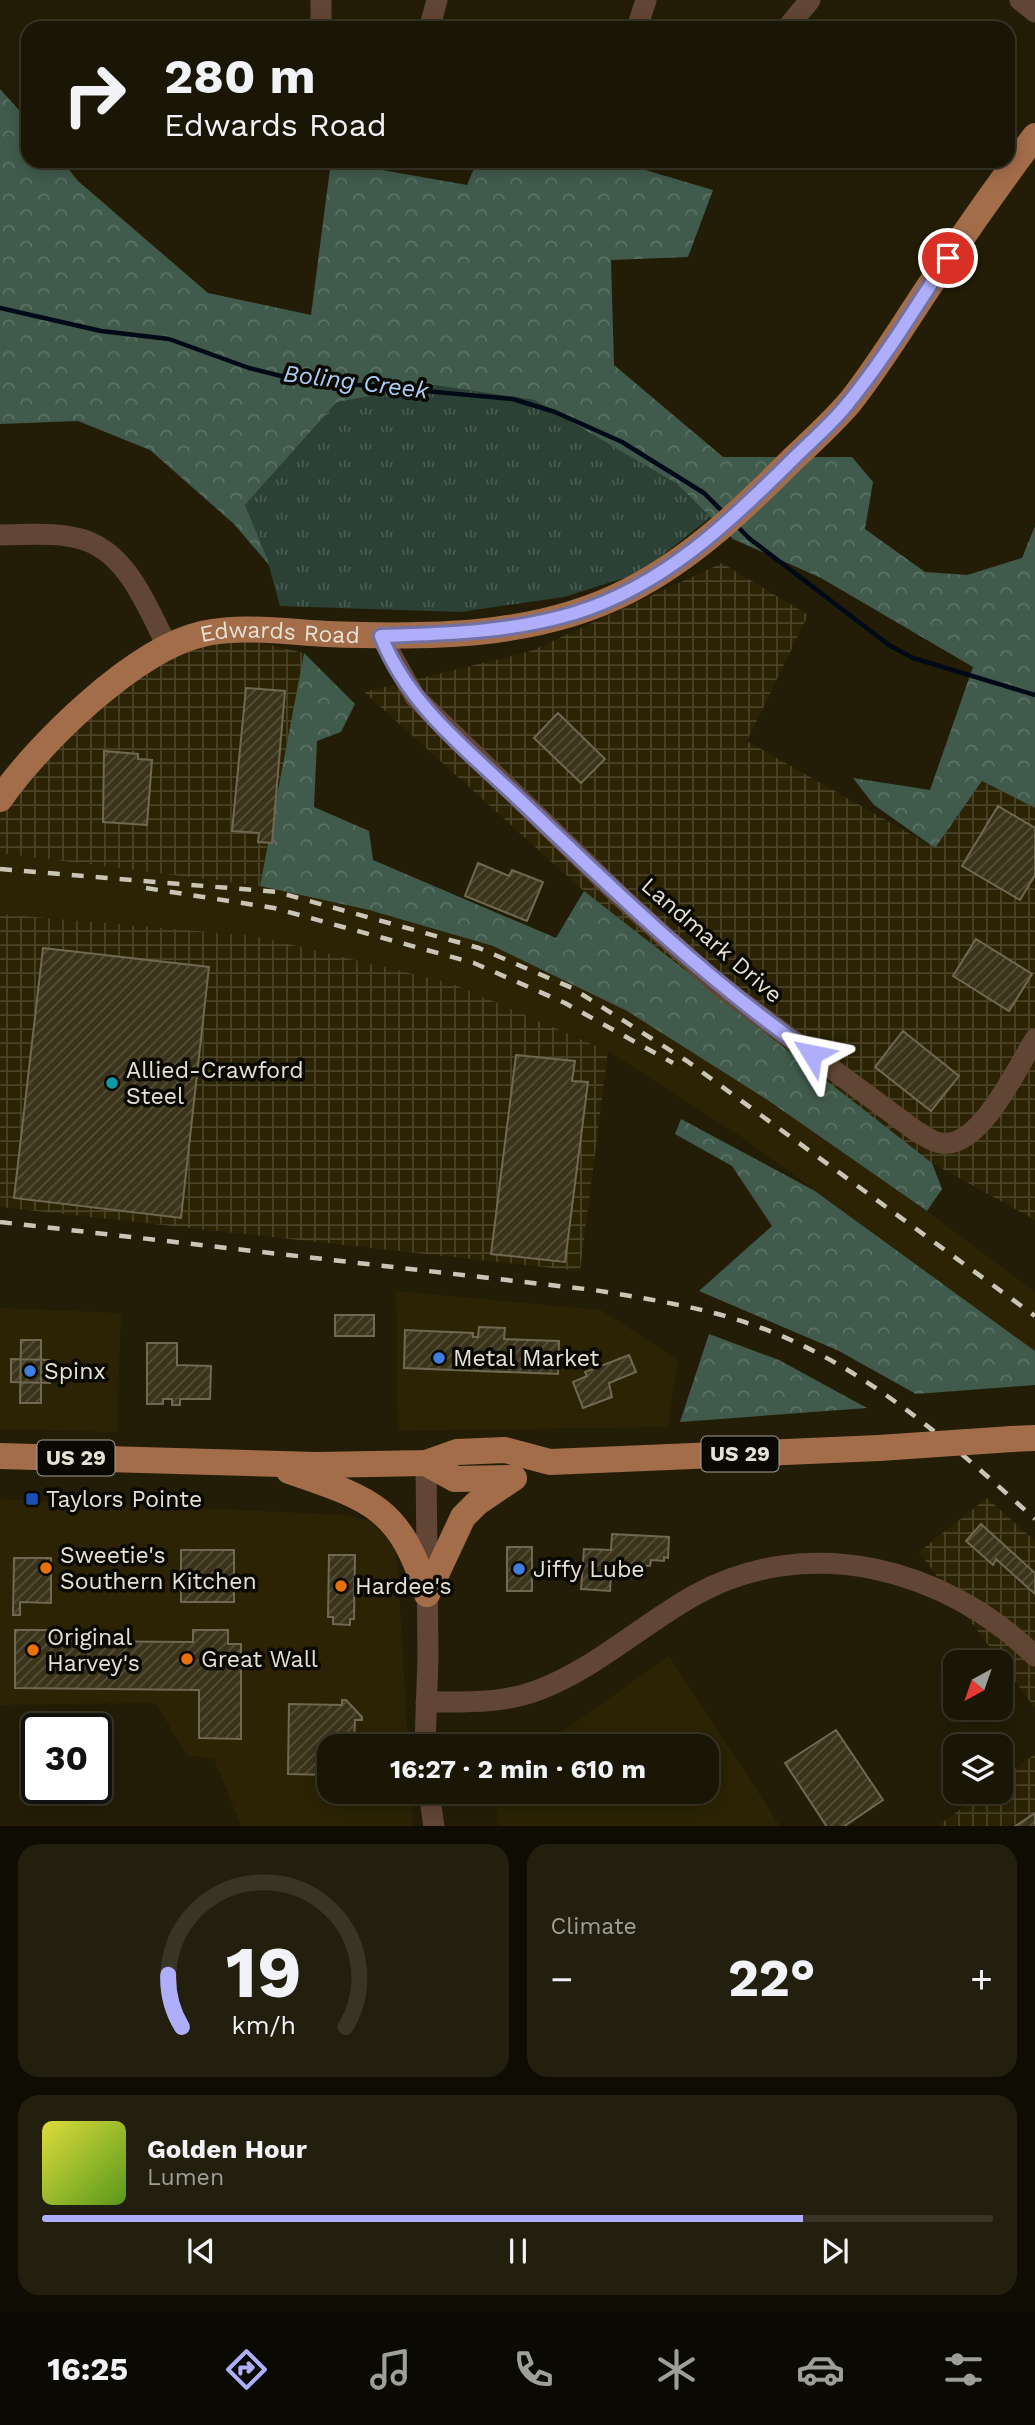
<!DOCTYPE html>
<meta charset="utf-8">
<style>
:root{--surface:#1a1605;--page:#231f0f;--text:#f1f3f6;--muted:#9f9f9a;--line:#383527;--accent:#afaefa}
body{margin:0;font-family:"Work Sans",sans-serif;background:var(--page);color:var(--text);height:100vh;display:flex;flex-direction:column;font-size:26px;white-space:nowrap}
*{box-sizing:border-box;margin:0}
p{font-size:23px;color:var(--muted)}
.icon{flex:none;width:38px;height:38px;fill:none;stroke:currentColor;stroke-width:2;stroke-linecap:round;stroke-linejoin:round}
.map{position:relative;height:1826px;overflow:hidden}
.sheet{display:flex;flex-direction:column;gap:18px;padding:18px;background:#0e0c03;flex:1}
.sheet>*{flex:none}
.hud{position:absolute;left:21px;top:21px;width:994px;height:147px;border-radius:21px;box-shadow:0 4px 18px #0003,0 0 0 2px var(--line);background:#1a1605;color:var(--text);overflow:hidden}
.needle{width:46px;rotate:220deg}
.tools{position:absolute;left:943px;top:1650px;display:grid;gap:14px}
.tools a{display:grid;place-items:center;width:70px;height:70px;border-radius:14px;background:var(--surface);box-shadow:0 4px 18px #0003,0 0 0 2px var(--line);font-size:35px}
.speed{position:absolute;left:21px;top:1713px;display:flex;gap:14px;font-size:35px;font-weight:700;text-align:center}
.speed>*{display:grid;place-content:center;width:91px;height:91px;border-radius:50%;background:var(--surface);box-shadow:0 4px 18px #0003,0 0 0 2px var(--line);line-height:1}
.speed .limit{border:4px solid #111;border-radius:10px;background:#fff;color:#111}
.pin{position:absolute;display:grid;place-items:center;width:60px;height:60px;color:#fff;margin:-30px;border:4px solid #fff;border-radius:50%;box-shadow:0 2px 7px #0007}
.me{position:absolute;width:77px;margin:-38px;rotate:305deg;stroke-linejoin:round;filter:drop-shadow(0 0 5px #0008)}
.turn{display:flex;align-items:center;gap:24px;height:147px;padding:0 28px;font-size:32px}
.turn .icon{width:91px;height:91px;stroke-width:2.5}
.turn b{display:block;font-size:49px;line-height:60px}
.big{font-size:52px;font-weight:700;line-height:1.1}
.sheet .card{flex:1;display:flex;flex-direction:column;justify-content:center;gap:10px;min-width:0;padding:0 24px;border-radius:21px;background:var(--page)}
.sheet .dial{align-items:center;gap:0}
.dial svg{height:182px;overflow:visible;fill:none;stroke:var(--line);stroke-width:7;stroke-linecap:round;text-anchor:middle}
.dial text{fill:var(--text);stroke:none}
.song{display:flex;align-items:center;gap:21px}
.cover{width:84px;height:84px;border-radius:10px;background:linear-gradient(135deg,hsl(60 70% 55%),hsl(90 70% 35%))}
.played{height:7px;border-radius:4px;background:linear-gradient(90deg,var(--accent) 80%,var(--line) 80%)}
.keys{display:flex;justify-content:space-around;direction:ltr}
.heat{display:flex;justify-content:space-between;align-items:center;font-size:38px;direction:ltr}
.sheet .tiles{flex:1;display:grid;gap:18px;grid-template-columns:1fr 1fr}
.card:last-child{grid-column:span 2}
.trip{position:absolute;left:317px;top:1734px;width:402px;height:70px;border-radius:21px;background:var(--surface);box-shadow:0 4px 18px #0003,0 0 0 2px var(--line);font-weight:700;line-height:70px;text-align:center}
.dock{display:flex;height:112px;justify-content:space-around;align-items:center;background:#0a0902;color:var(--muted)}
.dock .icon{width:49px;height:49px}
.dock .selected{color:var(--accent)}
.dock b{font-size:32px;color:var(--text)}
.map>svg:first-child{display:block}
.built{fill:#2b2304}
.industrial{fill:url(#industrial-grid)}
.grass{fill:url(#grass-tufts)}
.forest{fill:url(#forest-crowns)}
.lines{fill:none;stroke-linecap:round;stroke-linejoin:round}
.stream{stroke:#000918;stroke-width:4.5}
.building{fill:url(#building-hatch);stroke:#706951;stroke-width:2}
.minor{stroke:#614635;stroke-width:21}
.major{stroke:#a46d4a;stroke-width:26}
.rail{stroke:#cac5b7;stroke-width:4.5;stroke-dasharray:12 12;stroke-linecap:butt}
.major-bridge{stroke:#a46d4a;stroke-width:26}
.route-casing{stroke:#7271a2;stroke-width:18}
.route{stroke:#afaefa;stroke-width:12}
.culture-dot{fill:#0f9aa8;stroke:#0a0802;stroke-width:2.5}
.shop-dot{fill:#3f7fe0;stroke:#0a0802;stroke-width:2.5}
.transit-dot{fill:#1a4fb4;stroke:#0a0802;stroke-width:2.5}
.food-dot{fill:#e8710a;stroke:#0a0802;stroke-width:2.5}
.labels{text-anchor:middle;stroke-width:7;stroke-linejoin:round;paint-order:stroke}
.shield{fill:#0a0802;stroke:#a3a095;stroke-width:2}
.shield-label{font-size:21px;font-weight:bold;fill:#e5e1d4}
.street-label{font-size:23px;fill:#e5e1d4;stroke:#0a0802}
.poi-label{font-size:23px;fill:#e5e1d4;stroke:#0a0802;text-anchor:start}
.water-label{font-size:24px;font-style:italic;fill:#a9cff9;stroke:#0a0802}
</style>
<div class="map">
<svg width="1035" height="1827" viewBox="0 0 1035 1827">
<defs>
<pattern id="industrial-grid" width="8" height="8" patternUnits="userSpaceOnUse" patternTransform="scale(1.75)"><rect width="8" height="8" fill="#2b2304"/><path d="M0 4h8M4 0v8" fill="none" stroke="#4a4328"/></pattern>
<pattern id="grass-tufts" width="24" height="20" patternUnits="userSpaceOnUse" patternTransform="scale(1.75)"><rect width="24" height="20" fill="#2b4135"/><path d="M3 7l-1-3M5 7V3M7 7l1-3M15 17l-1-3M17 17v-4M19 17l1-3" fill="none" stroke="#4a5c51"/></pattern>
<pattern id="forest-crowns" width="20" height="18" patternUnits="userSpaceOnUse" patternTransform="scale(1.75)"><rect width="20" height="18" fill="#405b4c"/><path d="M2 6a3 3 0 1 1 6 0M12 15a3 3 0 1 1 6 0" fill="none" stroke="#5b7265"/></pattern>
<pattern id="building-hatch" width="6" height="6" patternUnits="userSpaceOnUse" patternTransform="scale(1.75)"><rect width="6" height="6" fill="#3b341b"/><path d="M-1 1l2-2M0 6l6-6M5 7l2-2" fill="none" stroke="#57513b"/></pattern>
</defs>
<rect width="100%" height="100%" fill="#231d07"/>
<path class="built" d="M0 853 260 886 369 910 493 946 627 1011 769 1101 927 1211 1035 1292V1351L746 1140 608 1051 451 983 255 936 0 914Z
M396 1291 601 1310 678 1360 668 1427 398 1431Z
M0 1308 121 1313 117 1432 0 1429Z
M0 1499 346 1515 374 1522 394 1548 398 1570 408 1746H329V1792H411L413 1826H241L214 1759 187 1755 155 1703 0 1705Z
M669 1656 780 1826H498L495 1792H707V1746H542Z"/>
<path class="industrial" d="M722 563 808 615 747 741 935 848 982 781 1035 808V1220L932 1163 837 1090 584 891 364 692 531 651Z
M216 632 304 653 260 886 0 853V805L100 695Z
M0 914 255 936 451 983 608 1051 580 1271 0 1207Z
M987 1498 1035 1541V1708L919 1552Z
M1035 1754V1826L936 1827 984 1792H1001V1779Z"/>
<path class="grass" d="M434 385 534 400 677 484 711 517 640 573 564 597 460 612 280 606 269 566 245 505 337 402Z"/>
<path class="forest" d="M0 89 28 120V161H62L78 181 208 293 311 315 331 161 467 185 477 161H615L713 190 688 257 611 260 614 365 723 457H852L873 482 865 529 925 572 967 575 1022 558 1035 526V808L982 781 935 848 874 805 853 778 930 790 973 667 821 578 733 539 677 484 534 400 434 385 337 402 245 505 270 566 234 524 150 450 78 421 0 424Z
M304 653 355 704 341 732 317 741 314 807 369 831 373 860 556 938 584 891 932 1163 942 1189 927 1211 769 1101 627 1011 493 946 369 910 260 886Z
M681 1119 815 1191 1035 1351V1385L916 1394 839 1351 699 1291 772 1226 732 1166 675 1134Z
M709 1334 779 1360 867 1408 680 1422Z"/>
<g class="lines">
<path class="stream" d="M0 308 101 331 169 339 249 368 293 379 513 399 555 412 622 442 704 493 724 513
M735 524 750 539 889 645 913 658 1035 695"/>
</g>
<path class="building" d="M246 688 285 691 272 843 258 842 259 833 232 831Z
M558 713 605 759 581 783 534 738Z
M104 751 138 754V759L152 760 147 825 103 822Z
M998 806 1035 828V875L1020 900 962 866Z
M478 863 509 876 512 870 543 882 527 921 465 896Z
M976 939 1032 974 1009 1011 953 976Z
M43 948 209 967 181 1218 14 1198Z
M903 1031 959 1076 931 1111 875 1067Z
M516 1055 575 1061 572 1081 588 1082 565 1262 491 1254Z
M335 1315H374V1336H335Z
M479 1327 505 1328 504 1339 559 1341 558 1374 404 1368 405 1330 473 1333V1337H478Z
M21 1340H41V1403H20Z
M147 1343H177V1365L211 1366 210 1399H180V1405H172V1399H163V1404H147Z
M629 1355 636 1372 609 1383 612 1397 583 1408 573 1382 587 1376 585 1372Z
M11 1359 50 1360V1383L11 1382Z
M981 1524 1035 1573V1594L996 1559 993 1565 966 1541Z
M612 1534 669 1537 668 1558 664 1557V1561L651 1560 650 1566 638 1565 637 1578 611 1576 610 1591 581 1589 584 1549 611 1550Z
M507 1547H532V1591H507Z
M181 1550H234V1602H181Z
M329 1555H355L354 1619H350V1625L333 1624V1617H328Z
M14 1558H51V1603L20 1602V1615H13Z
M15 1630H56V1641L193 1642V1630H228V1644H241V1739L199 1738V1690L15 1688Z
M342 1700H346L362 1717V1720H355L354 1746H329V1775L288 1774 289 1704 342 1705Z
M836 1730 883 1800 843 1827H827L785 1763Z
M1035 1813V1827H1014Z"/>
<g class="lines">
<path class="minor" d="M321 0V28
M1020 0 1035 12
M431 22 437 0
M637 28 646 0
M787 28 810 0
M0 535C28 535 60 531 87 541 130 557 148 610 168 647
M381 636 415 697 624 900 717 984 916 1131C924 1135 932 1142 941 1143 980 1149 1017 1068 1035 1039
M426 1702C465 1702 504 1704 541 1689 597 1667 643 1624 695 1595 809 1532 945 1568 1035 1656
M425 1746 428 1657 426 1463
M429 1792 434 1827"/>
<g class="major">
<path id="s1" d="M0 799C39 743 134 650 202 634 241 625 286 632 327 634 428 638 538 638 630 590 694 557 744 508 794 458 813 440 833 422 850 402 880 364 905 322 932 282 965 232 999 184 1035 136"/>
<path d="M1012 1439 1035 1438"/>
<path d="M0 1456 317 1465 426 1463 457 1452 505 1450 550 1462 879 1448"/>
<path d="M426 1463 455 1479 514 1478"/>
<path d="M289 1471C371 1499 400 1507 427 1594"/>
<path d="M427 1594 463 1517 477 1503 511 1480"/>
</g>
<path class="rail" d="M0 869 277 892 479 948 572 988 687 1061 1035 1316
M146 888 274 908 474 963 565 1003 673 1063
M0 1222 594 1290C642 1298 689 1305 735 1319 854 1355 945 1438 1035 1519"/>
<path class="major-bridge" d="M879 1448 1012 1439"/>
</g>
<g class="lines">
<g class="route-casing">
<path id="route" d="M812 1054C707 980 616 893 524 804 471 753 408 706 381 636 446 634 512 632 575 613 663 586 730 522 793 459 812 440 833 423 849 402 886 357 916 306 948 258"/>
</g>
<use href="#route" class="route"/>
</g>
<circle class="culture-dot" cx="112" cy="1083" r="7"/>
<g class="shop-dot">
<circle cx="439" cy="1358" r="7"/>
<circle cx="30" cy="1371" r="7"/>
<circle cx="519" cy="1569" r="7"/>
</g>
<rect class="transit-dot" x="25" y="1492" width="14" height="14" rx="3.5"/>
<g class="food-dot">
<circle cx="46" cy="1568" r="7"/>
<circle cx="341" cy="1586" r="7"/>
<circle cx="33" cy="1650" r="7"/>
<circle cx="187" cy="1659" r="7"/>
</g>
<g class="labels">
<g class="shield">
<rect x="701.5" y="1436.5" width="77" height="35" rx="5"/>
<rect x="37.5" y="1440.5" width="77" height="35" rx="5"/>
</g>
<g class="shield-label">
<text x="740" y="1461">US 29</text>
<text x="76" y="1465">US 29</text>
</g>
<g class="street-label">
<text dy="8" stroke="none"><textPath href="#s1" startOffset="343">Edwards Road</textPath></text>
<text transform="translate(712 940) rotate(41)" y="8">Landmark Drive</text>
</g>
<g class="poi-label">
<text x="126" y="1078">Allied-Crawford<tspan x="126" dy="26">Steel</tspan></text>
<text x="453" y="1366">Metal Market</text>
<text x="44" y="1379">Spinx</text>
<text x="46" y="1507">Taylors Pointe</text>
<text x="60" y="1563">Sweetie's<tspan x="60" dy="26">Southern Kitchen</tspan></text>
<text x="533" y="1577">Jiffy Lube</text>
<text x="355" y="1594">Hardee's</text>
<text x="47" y="1645">Original<tspan x="47" dy="26">Harvey's</tspan></text>
<text x="201" y="1667">Great Wall</text>
</g>
<g class="water-label">
<text transform="translate(356 382) rotate(7)" y="8">Boling Creek</text>
</g>
</g>
</svg>
<div class="tools">
<a><svg class="needle" viewBox="-14 -14 28 28"><path d="M0-13l5 13h-10z" fill="#e53935"/><path d="M0 13l5-13h-10z" fill="#9f9f9a"/></svg></a>
<a><svg class="icon" aria-label="layers" viewBox="0 0 24 24"><path d="M12 4l9 5-9 5-9-5zM3 14l9 5 9-5"/></svg></a>
</div>
<div class="speed"><div class="limit">30</div></div>
<div class="pin" style="left:948px;top:258px;background:#d93025"><svg class="icon" aria-label="arrive" viewBox="0 0 24 24"><path d="M6 21V4h12l-3 4 3 4H6"/></svg></div>
<svg class="me" style="left:812px;top:1054px" viewBox="-20 -20 40 40"><path d="M0-17L14 15 0 8-14 15z" fill="#afaefa" stroke="#fff" stroke-width="4"/></svg>
<div class="trip">16:27 · 2 min · 610 m</div>
<div class="hud">
<div class="turn"><svg class="icon" aria-label="right" viewBox="0 0 24 24"><path d="M7 20v-9h11M14 6l5 5-5 5"/></svg><div><b>280 m</b>Edwards Road</div></div>
</div>
</div>
<section class="sheet">
<div class="tiles">
<div class="card dial"><svg viewBox="0 0 100 80">
<path d="M14 69A42 42 0 1 1 86 69"/>
<path d="M14 69A42 42 0 0 1 8 46" stroke="#afaefa"/>
<text x="50" y="56" font-size="32" font-weight="700">19</text>
<text x="50" y="72" font-size="11">km/h</text>
</svg></div>
<div class="card"><p>Climate</p>
<div class="heat"><a>−</a><b class="big">22°</b><a>+</a></div>
</div>
<div class="card">
<div class="song"><i class="cover"></i><div><b>Golden Hour</b><p>Lumen</p></div></div>
<div class="played"></div>
<div class="keys"><svg class="icon" aria-label="previous" viewBox="0 0 24 24"><path d="M18 5L8 12l10 7zM5 5v14"/></svg><svg class="icon" aria-label="pause" viewBox="0 0 24 24"><path d="M8 5v14M16 5v14"/></svg><svg class="icon" aria-label="next" viewBox="0 0 24 24"><path d="M6 5l10 7-10 7zM19 5v14"/></svg></div>
</div>
</div>
</section>
<nav class="dock">
<b>16:25</b>
<svg class="icon selected" aria-label="directions" viewBox="0 0 24 24"><path d="M12 3l9 9-9 9-9-9zM9 14v-3h6M13 9l2 2-2 2"/></svg>
<svg class="icon" aria-label="music" viewBox="0 0 24 24"><path d="M9 18V5l10-2v13"/><circle cx="6" cy="18" r="3"/><circle cx="16" cy="16" r="3"/></svg>
<svg class="icon" aria-label="phone" viewBox="0 0 24 24"><path d="M5 4h4l2 5-3 2q2 4 5 5l2-3 5 2v4C11 20 4 13 5 4z"/></svg>
<svg class="icon" aria-label="climate" viewBox="0 0 24 24"><path d="M12 3v18M4 7l16 10M4 17L20 7"/></svg>
<svg class="icon" aria-label="car" viewBox="0 0 24 24"><path d="M5 17H2v-5l4-1 3-4h7l3 4 3 1v5h-3M9 17h6M6 11h13"/><circle cx="7" cy="17" r="2"/><circle cx="17" cy="17" r="2"/></svg>
<svg class="icon" aria-label="filters" viewBox="0 0 24 24"><path d="M4 7h16M4 17h16"/><circle cx="9" cy="7" r="2"/><circle cx="15" cy="17" r="2"/></svg>
</nav>
